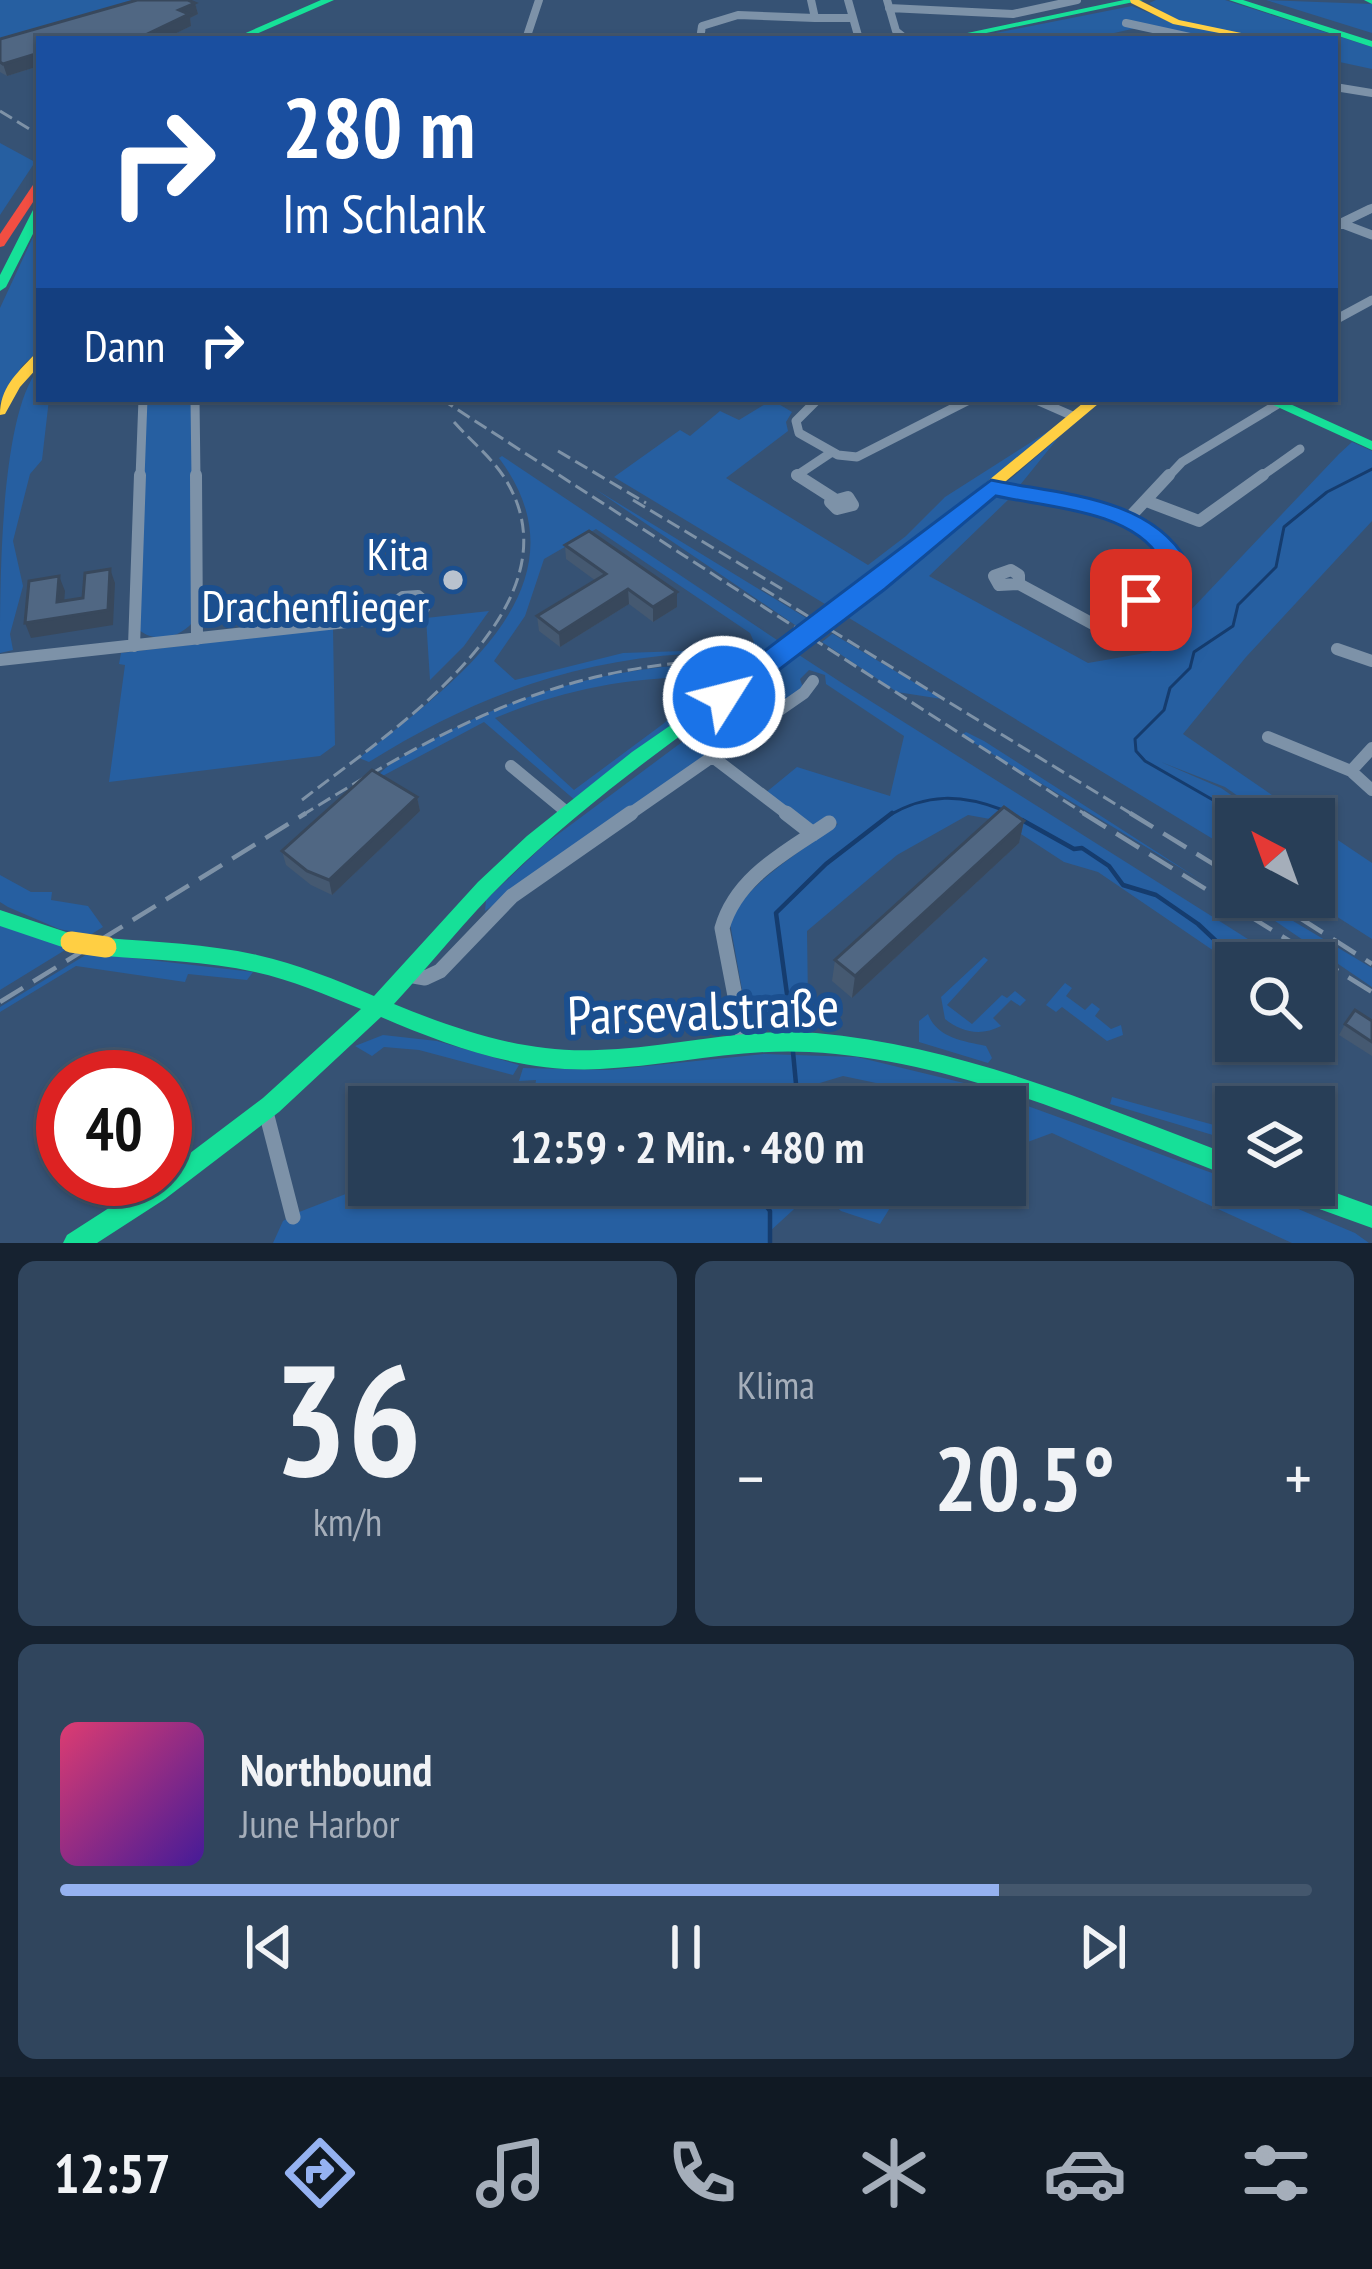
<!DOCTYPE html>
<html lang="de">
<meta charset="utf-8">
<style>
:root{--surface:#283e57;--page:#30455d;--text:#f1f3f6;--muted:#a5aeba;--line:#44576d;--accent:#95b2f1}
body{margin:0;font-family:"PT Sans Narrow",sans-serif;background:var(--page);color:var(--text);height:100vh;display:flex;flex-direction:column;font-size:45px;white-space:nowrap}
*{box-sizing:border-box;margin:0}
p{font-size:39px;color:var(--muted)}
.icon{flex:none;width:66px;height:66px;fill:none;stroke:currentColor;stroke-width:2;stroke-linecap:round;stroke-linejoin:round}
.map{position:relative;height:1243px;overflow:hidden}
.details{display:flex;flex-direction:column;gap:18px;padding:18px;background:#162230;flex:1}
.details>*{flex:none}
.hud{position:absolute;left:36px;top:36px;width:1302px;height:366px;border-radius:0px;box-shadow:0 3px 9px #0004,0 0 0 3px var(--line);background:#1a4fa0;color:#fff;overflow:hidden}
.needle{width:78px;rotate:319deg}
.tools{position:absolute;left:1215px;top:798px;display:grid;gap:24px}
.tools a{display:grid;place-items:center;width:120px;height:120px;border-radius:0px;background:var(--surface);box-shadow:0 3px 9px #0004,0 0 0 3px var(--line);font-size:60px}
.speed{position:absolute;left:36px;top:1050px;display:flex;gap:24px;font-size:60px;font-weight:700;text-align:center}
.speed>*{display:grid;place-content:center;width:156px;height:156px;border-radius:50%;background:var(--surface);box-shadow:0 3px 9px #0004,0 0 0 3px var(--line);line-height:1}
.speed .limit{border:18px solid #d22;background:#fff;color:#111}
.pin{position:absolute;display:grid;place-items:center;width:102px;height:102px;color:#fff;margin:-51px;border-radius:24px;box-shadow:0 6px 18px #0006}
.me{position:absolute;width:132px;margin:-66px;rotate:54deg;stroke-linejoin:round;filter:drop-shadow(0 0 9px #0008)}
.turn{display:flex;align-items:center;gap:42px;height:252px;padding:0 48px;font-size:54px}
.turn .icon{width:156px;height:156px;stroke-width:2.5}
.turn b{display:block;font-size:84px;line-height:102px}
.then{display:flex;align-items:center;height:114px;padding:0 48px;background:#0003;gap:24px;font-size:45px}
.big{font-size:90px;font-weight:600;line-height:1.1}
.details .card{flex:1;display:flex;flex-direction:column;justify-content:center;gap:18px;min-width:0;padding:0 42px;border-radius:18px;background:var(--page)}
.details .dial{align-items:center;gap:0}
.dial b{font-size:156px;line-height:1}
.song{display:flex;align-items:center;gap:36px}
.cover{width:144px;height:144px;border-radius:18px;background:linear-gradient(135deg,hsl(340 70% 55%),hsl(260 70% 35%))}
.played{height:12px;border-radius:6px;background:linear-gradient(90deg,var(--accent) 75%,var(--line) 75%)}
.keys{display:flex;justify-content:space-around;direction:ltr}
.heat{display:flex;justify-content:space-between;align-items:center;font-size:66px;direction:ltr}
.details .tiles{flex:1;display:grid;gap:18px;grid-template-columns:1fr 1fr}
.card:last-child{grid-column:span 2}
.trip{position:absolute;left:348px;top:1086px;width:678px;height:120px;border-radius:0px;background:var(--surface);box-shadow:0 3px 9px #0004,0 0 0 3px var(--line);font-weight:600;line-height:120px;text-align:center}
.tabs{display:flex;height:192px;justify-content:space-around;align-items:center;background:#101923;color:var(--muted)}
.tabs .icon{width:84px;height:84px}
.tabs .selected{color:var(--accent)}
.tabs b{font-size:54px;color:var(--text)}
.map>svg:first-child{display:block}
.green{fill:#265fa1;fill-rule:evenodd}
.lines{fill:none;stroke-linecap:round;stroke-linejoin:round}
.stream-far1{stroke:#153c6e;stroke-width:3}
.stream{stroke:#153c6e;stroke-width:4.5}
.street-far3{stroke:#7d92a8;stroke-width:8}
.street-far2{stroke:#7d92a8;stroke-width:9}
.street-far1{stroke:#7d92a8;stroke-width:12}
.street{stroke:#7d92a8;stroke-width:15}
.fast{fill:#16e098;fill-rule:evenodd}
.slow{fill:#ffcf43;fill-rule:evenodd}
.jam{fill:#f24e42;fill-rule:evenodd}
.rail-far1{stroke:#7e92a7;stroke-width:3;stroke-dasharray:14 6;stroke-linecap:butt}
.rail{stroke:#7e92a7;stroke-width:4.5;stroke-dasharray:27 12;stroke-linecap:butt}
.slow-bridge-far1{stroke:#ffcf43;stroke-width:16}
.slow-bridge{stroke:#ffcf43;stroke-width:21}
.wall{fill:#455971}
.shaded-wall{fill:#38485c}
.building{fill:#506783;stroke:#38485c;stroke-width:3}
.route{fill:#1a73e8;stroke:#114b97;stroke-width:3}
.poi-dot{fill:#b9c2ce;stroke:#1b4f8f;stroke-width:4.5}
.labels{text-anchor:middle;stroke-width:12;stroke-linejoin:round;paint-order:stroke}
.poi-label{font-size:45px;fill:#fff;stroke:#1b4f8f;text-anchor:end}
.near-street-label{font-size:54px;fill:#fff;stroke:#1b4f8f}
</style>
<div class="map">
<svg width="1372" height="1243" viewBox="0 0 1372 1243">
<rect width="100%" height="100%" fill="#365274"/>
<path class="green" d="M0 0H148L0 43Z
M1156 0H1225L1372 47V69L1335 61V39C1275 39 1198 41 1149 3Z
M1266 0 1372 4V33Z
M1132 6 1174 23 1257 39H1206L1129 22 1141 27 1087 39H965Z
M0 143 35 162 0 215Z
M39 224V350L22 366 0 403V308Z
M39 368V399H49L42 460 30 474 13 541 23 586 10 634 13 650 0 653C0 582 0 415 39 368Z
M146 399H192V623C179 638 155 643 139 630Z
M772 400 792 412 786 422 788 431 726 478 868 565 906 536 945 497 1066 420 830 607 614 477 680 430 690 436 720 411 739 420Z
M1058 438 1008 500 929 576 1088 663 1151 652 1339 454 1352 442 1372 451V521L1246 657 1183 734 1307 819H1271L1225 787 1161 762 1221 788 1266 819H1236V853L849 618Z
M502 456 783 644 576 801 484 722 375 780C384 765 405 756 420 747 503 699 590 672 686 665V654C569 661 468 700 369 762L359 758C449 687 595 586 499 458ZM596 529 750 633 754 642 663 724 574 790 495 718C560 691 623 678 694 677L714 650 623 653 515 680 494 661 525 616 544 559Z
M595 489 808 619 798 627Z
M489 611 464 646 430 680 426 618Z
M333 628 335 745 320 756 109 782 125 665 119 664 121 653Z
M832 634H833L942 699 897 692 822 642Z
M799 655 845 685 1286 963 1236 966 1098 872 1064 862 1001 821 968 815 897 855 807 931 808 1001 813 1022 758 1026 745 1006 730 923C739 888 809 846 838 824L829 820 811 826 764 794 797 767 890 796 904 736 826 684 825 675 809 670 800 679 803 688 485 911 486 900 545 844Z
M966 732 984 741 1199 879 961 735Z
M1314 824 1372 863V939L1306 897H1314V853L1320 859 1314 848Z
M0 875 31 892H52L51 900 88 906 103 927 90 935 59 929 8 907 0 902Z
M1240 897H1253L1372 968V987Z
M0 924 70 947 0 990Z
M89 953 253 972 247 980 188 974 185 982 76 966 0 1012V1007Z
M984 957 988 960 947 1005 972 1024 1002 995 1007 998 1015 991 1026 1000 1020 1006 1011 1000 993 1018 1001 1026C982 1036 962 1033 945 1019L941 997Z
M1065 983 1072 988 1066 996 1085 1010 1092 1003 1100 1009 1095 1016 1111 1029 1121 1025 1123 1035 1107 1041 1062 1007 1056 1012 1046 1005Z
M928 1014C937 1038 963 1041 986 1046L992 1058 988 1063 919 1042V1021Z
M383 1035 437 1041 519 1065 513 1075 419 1050 384 1047 372 1056 355 1046Z
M764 1054 857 1057 964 1083 1223 1177 1355 1233 1369 1243H1292L1052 1133 1025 1143 1005 1140V1107H900V1088L843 1076 813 1085 811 1107H498L535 1087 536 1080 519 1081 523 1068 608 1070Z
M1112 1097 1214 1125 1236 1123V1142L1110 1104Z
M369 1185H805V1199L768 1233V1243H273L283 1221 294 1214Z
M835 1185H904L880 1224 841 1211 824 1196Z"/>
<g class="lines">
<path class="stream-far1" d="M888 816C927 793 961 794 1003 810
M1241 816 1145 761 1136 751 1135 739 1164 710 1170 688 1190 668 1194 652 1233 626 1238 605 1276 567 1284 527 1327 492 1372 469"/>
<path class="stream" d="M1236 813 1246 819
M1022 820 1074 849 1082 848 1109 866 1123 885 1156 895 1198 924 1233 957 1246 947
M792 1031 776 913 826 864 892 813
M789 1107 796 1084 793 1052
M750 1185 770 1211V1243"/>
<path class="street-far3" d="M811 0 815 18H851
M848 0 859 39
M887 0 896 31 906 39
M889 8 1013 14 1077 0
M1126 23 1199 39
M526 39 539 0
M700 39 702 26 738 15 815 18
M1335 87 1372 93
M1364 212 1372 208"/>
<path class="street-far2" d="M1335 221 1372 235
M1335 226 1370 209
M1335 320 1372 300
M195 399 196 478
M818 399 796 421 799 433 838 455 857 457 971 399
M1034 399 1075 417
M140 478 143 399
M800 478 796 476 832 452
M1167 478 1182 462 1278 404
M1259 478 1300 449"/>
<path class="street-far1" d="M196 475 197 639
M797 475 833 498
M991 488C1054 499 1134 503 1173 560L1159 582 1108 625 1093 624 1019 584
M848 497 853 505 837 509 830 502Z
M1149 502 1199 521 1263 475
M1128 519 1169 475
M1011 570 1019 575V584L999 585 994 576Z
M134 646 140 475
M1337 649 1372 661
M0 660 410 615 424 608V601L418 596 403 597 371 619
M1268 737 1351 771 1372 790
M710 755 790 816
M511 766 569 814
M1351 771 1372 748
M627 816 804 693 813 681"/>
<path class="street" d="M786 813 813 834
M408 975 425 978 440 971 512 896 631 813
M744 1043 722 928C737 876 787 852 829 823
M266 1112 293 1217"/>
<path class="fast" d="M321 0H334L245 39H232Z
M1124 0H1143L958 39H939Z
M1229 0H1243L1372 41V47Z
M1364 0H1372V4Z
M39 206V222L6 287 0 291V275L33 210Z
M1260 399H1279L1372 441V450Z
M784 647 790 649 792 653 790 657C692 727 592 796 506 880 466 919 432 963 394 1004 460 1031 525 1053 597 1050 670 1048 743 1027 816 1033 964 1046 1099 1106 1236 1157V1179C1099 1126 959 1060 809 1052 739 1048 670 1066 600 1069 523 1073 451 1047 381 1017L279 1112 165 1199 97 1243H63L67 1235 154 1179H165V1172L263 1098 361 1009C326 995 292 980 255 972 206 961 156 960 106 956L99 953 96 947 99 941 106 938C156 942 208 944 257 955 298 964 336 980 374 996L478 882 527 836 632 752Z
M0 910 78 936 81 942 78 948 71 950 0 926Z
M1271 1185H1314L1372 1206V1228L1275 1193Z"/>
<path class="slow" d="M1130 0H1139L1179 20 1270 39H1250L1173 24 1131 3Z
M39 354V366L20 387 5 414 0 415C0 388 16 374 34 355Z
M1088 399H1104L846 615H834L832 611 834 607Z"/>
<path class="jam" d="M39 181V193L4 246 0 247V234L35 182Z"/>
<path class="rail-far1" d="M0 111 39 135
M441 399 1088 816
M558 451 646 503
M633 500 782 589
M762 588 1135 816
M302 800C387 734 587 606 504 477 491 457 470 440 454 422
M301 816C430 737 534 676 688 662"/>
<path class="rail" d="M1083 813 1372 992
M1130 813 1236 878
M1267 897 1372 964
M0 1002 306 813"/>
<path class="slow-bridge-far1" d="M784 653 840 611"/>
<path class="slow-bridge" d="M71 942 106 947"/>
</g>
<path class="wall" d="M155 1 195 3 198 14 190 18 191 26 164 39H39V66L7 76 0 72V39Z
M565 545 677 592V607L653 622 629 604 560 647 539 631 537 616 596 581 566 559Z
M417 797 420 811 332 895 311 885 286 865 282 851Z
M1024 821 1019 843 852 998 832 981 835 960Z
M1372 1021V1056L1339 1035 1345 1024Z"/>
<path class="shaded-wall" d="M195 3 198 14 190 18 191 26 164 39H142L141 37 179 10Z
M39 53V66L7 76 3 64Z
M110 569 115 583 113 625 31 638 25 623 108 610Z
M59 576 65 591 63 616 57 602Z
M628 589 629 604 560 647 559 633Z
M677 592V607L653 622V607Z
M417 797 420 811 332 895 329 880Z
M1024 821 1019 843 852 998 855 976Z"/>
<path class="building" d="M137 0H188L195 3 179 10 189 14 141 37 39 39V53L3 64 0 62V39Z
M589 531 677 592 653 607 628 589 559 633 537 616 606 574 565 545Z
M110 569 108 610 25 623 29 581 59 576 57 602 83 598 85 573Z
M372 770 417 797 329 880 307 871 282 851Z
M1004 807 1024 821 855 976 835 960Z
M1355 1010 1372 1021V1042L1345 1024Z"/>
<path class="route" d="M991 480C1057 494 1149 496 1186 560L1150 607H1131L1127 600 1160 559C1132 510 1045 507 996 496L885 589 734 704H714L710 697 714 689Z"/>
<circle class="poi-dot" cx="453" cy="580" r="12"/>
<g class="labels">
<g class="poi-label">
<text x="429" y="570">Kita<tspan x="429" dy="52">Drachenflieger</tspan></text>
</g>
<g class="near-street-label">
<text transform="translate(703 1011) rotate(-2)" y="19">Parsevalstraße</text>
</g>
</g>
</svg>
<div class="tools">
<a><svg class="needle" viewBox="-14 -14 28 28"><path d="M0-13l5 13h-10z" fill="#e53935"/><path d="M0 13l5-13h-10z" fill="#a5aeba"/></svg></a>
<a><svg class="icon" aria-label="search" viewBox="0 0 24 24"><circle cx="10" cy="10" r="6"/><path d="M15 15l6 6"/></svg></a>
<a><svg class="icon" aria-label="layers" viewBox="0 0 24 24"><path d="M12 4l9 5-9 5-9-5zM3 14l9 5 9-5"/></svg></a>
</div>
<div class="speed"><div class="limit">40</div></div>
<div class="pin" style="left:1141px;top:600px;background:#d93025"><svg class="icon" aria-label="arrive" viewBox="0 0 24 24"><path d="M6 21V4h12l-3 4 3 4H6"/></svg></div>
<svg class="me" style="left:724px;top:697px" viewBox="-20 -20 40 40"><circle r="17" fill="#1a73e8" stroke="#fff" stroke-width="3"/><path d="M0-11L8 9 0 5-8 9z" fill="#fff"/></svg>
<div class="trip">12:59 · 2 Min. · 480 m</div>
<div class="hud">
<div class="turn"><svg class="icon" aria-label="right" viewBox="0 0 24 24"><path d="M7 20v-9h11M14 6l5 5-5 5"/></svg><div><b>280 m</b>Im Schlank</div></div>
<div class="then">Dann<svg class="icon" aria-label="right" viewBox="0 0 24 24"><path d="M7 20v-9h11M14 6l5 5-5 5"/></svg></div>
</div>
</div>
<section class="details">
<div class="tiles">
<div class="card dial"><b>36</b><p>km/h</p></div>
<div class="card"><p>Klima</p>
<div class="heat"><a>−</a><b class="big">20.5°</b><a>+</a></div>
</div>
<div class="card">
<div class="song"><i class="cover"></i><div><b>Northbound</b><p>June Harbor</p></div></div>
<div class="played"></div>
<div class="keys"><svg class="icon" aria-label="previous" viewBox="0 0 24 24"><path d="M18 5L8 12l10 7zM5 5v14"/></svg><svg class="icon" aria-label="pause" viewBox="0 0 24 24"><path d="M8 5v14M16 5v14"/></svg><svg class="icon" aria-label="next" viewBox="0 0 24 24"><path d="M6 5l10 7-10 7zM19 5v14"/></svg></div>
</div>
</div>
</section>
<nav class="tabs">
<b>12:57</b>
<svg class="icon selected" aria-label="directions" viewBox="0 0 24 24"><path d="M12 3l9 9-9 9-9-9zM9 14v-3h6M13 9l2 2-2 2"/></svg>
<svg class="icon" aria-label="music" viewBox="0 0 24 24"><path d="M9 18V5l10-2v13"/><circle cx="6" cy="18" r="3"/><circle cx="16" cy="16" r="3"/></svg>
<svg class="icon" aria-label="phone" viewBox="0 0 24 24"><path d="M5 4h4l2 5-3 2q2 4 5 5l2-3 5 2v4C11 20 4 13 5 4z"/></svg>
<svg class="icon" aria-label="climate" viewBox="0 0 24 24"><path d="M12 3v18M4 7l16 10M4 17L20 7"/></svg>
<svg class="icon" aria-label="car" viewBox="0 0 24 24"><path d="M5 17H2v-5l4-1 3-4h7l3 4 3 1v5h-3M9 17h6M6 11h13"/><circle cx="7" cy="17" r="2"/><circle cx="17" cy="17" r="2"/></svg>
<svg class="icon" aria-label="filters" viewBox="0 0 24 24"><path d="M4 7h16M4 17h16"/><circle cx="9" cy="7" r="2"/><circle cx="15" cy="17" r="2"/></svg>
</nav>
